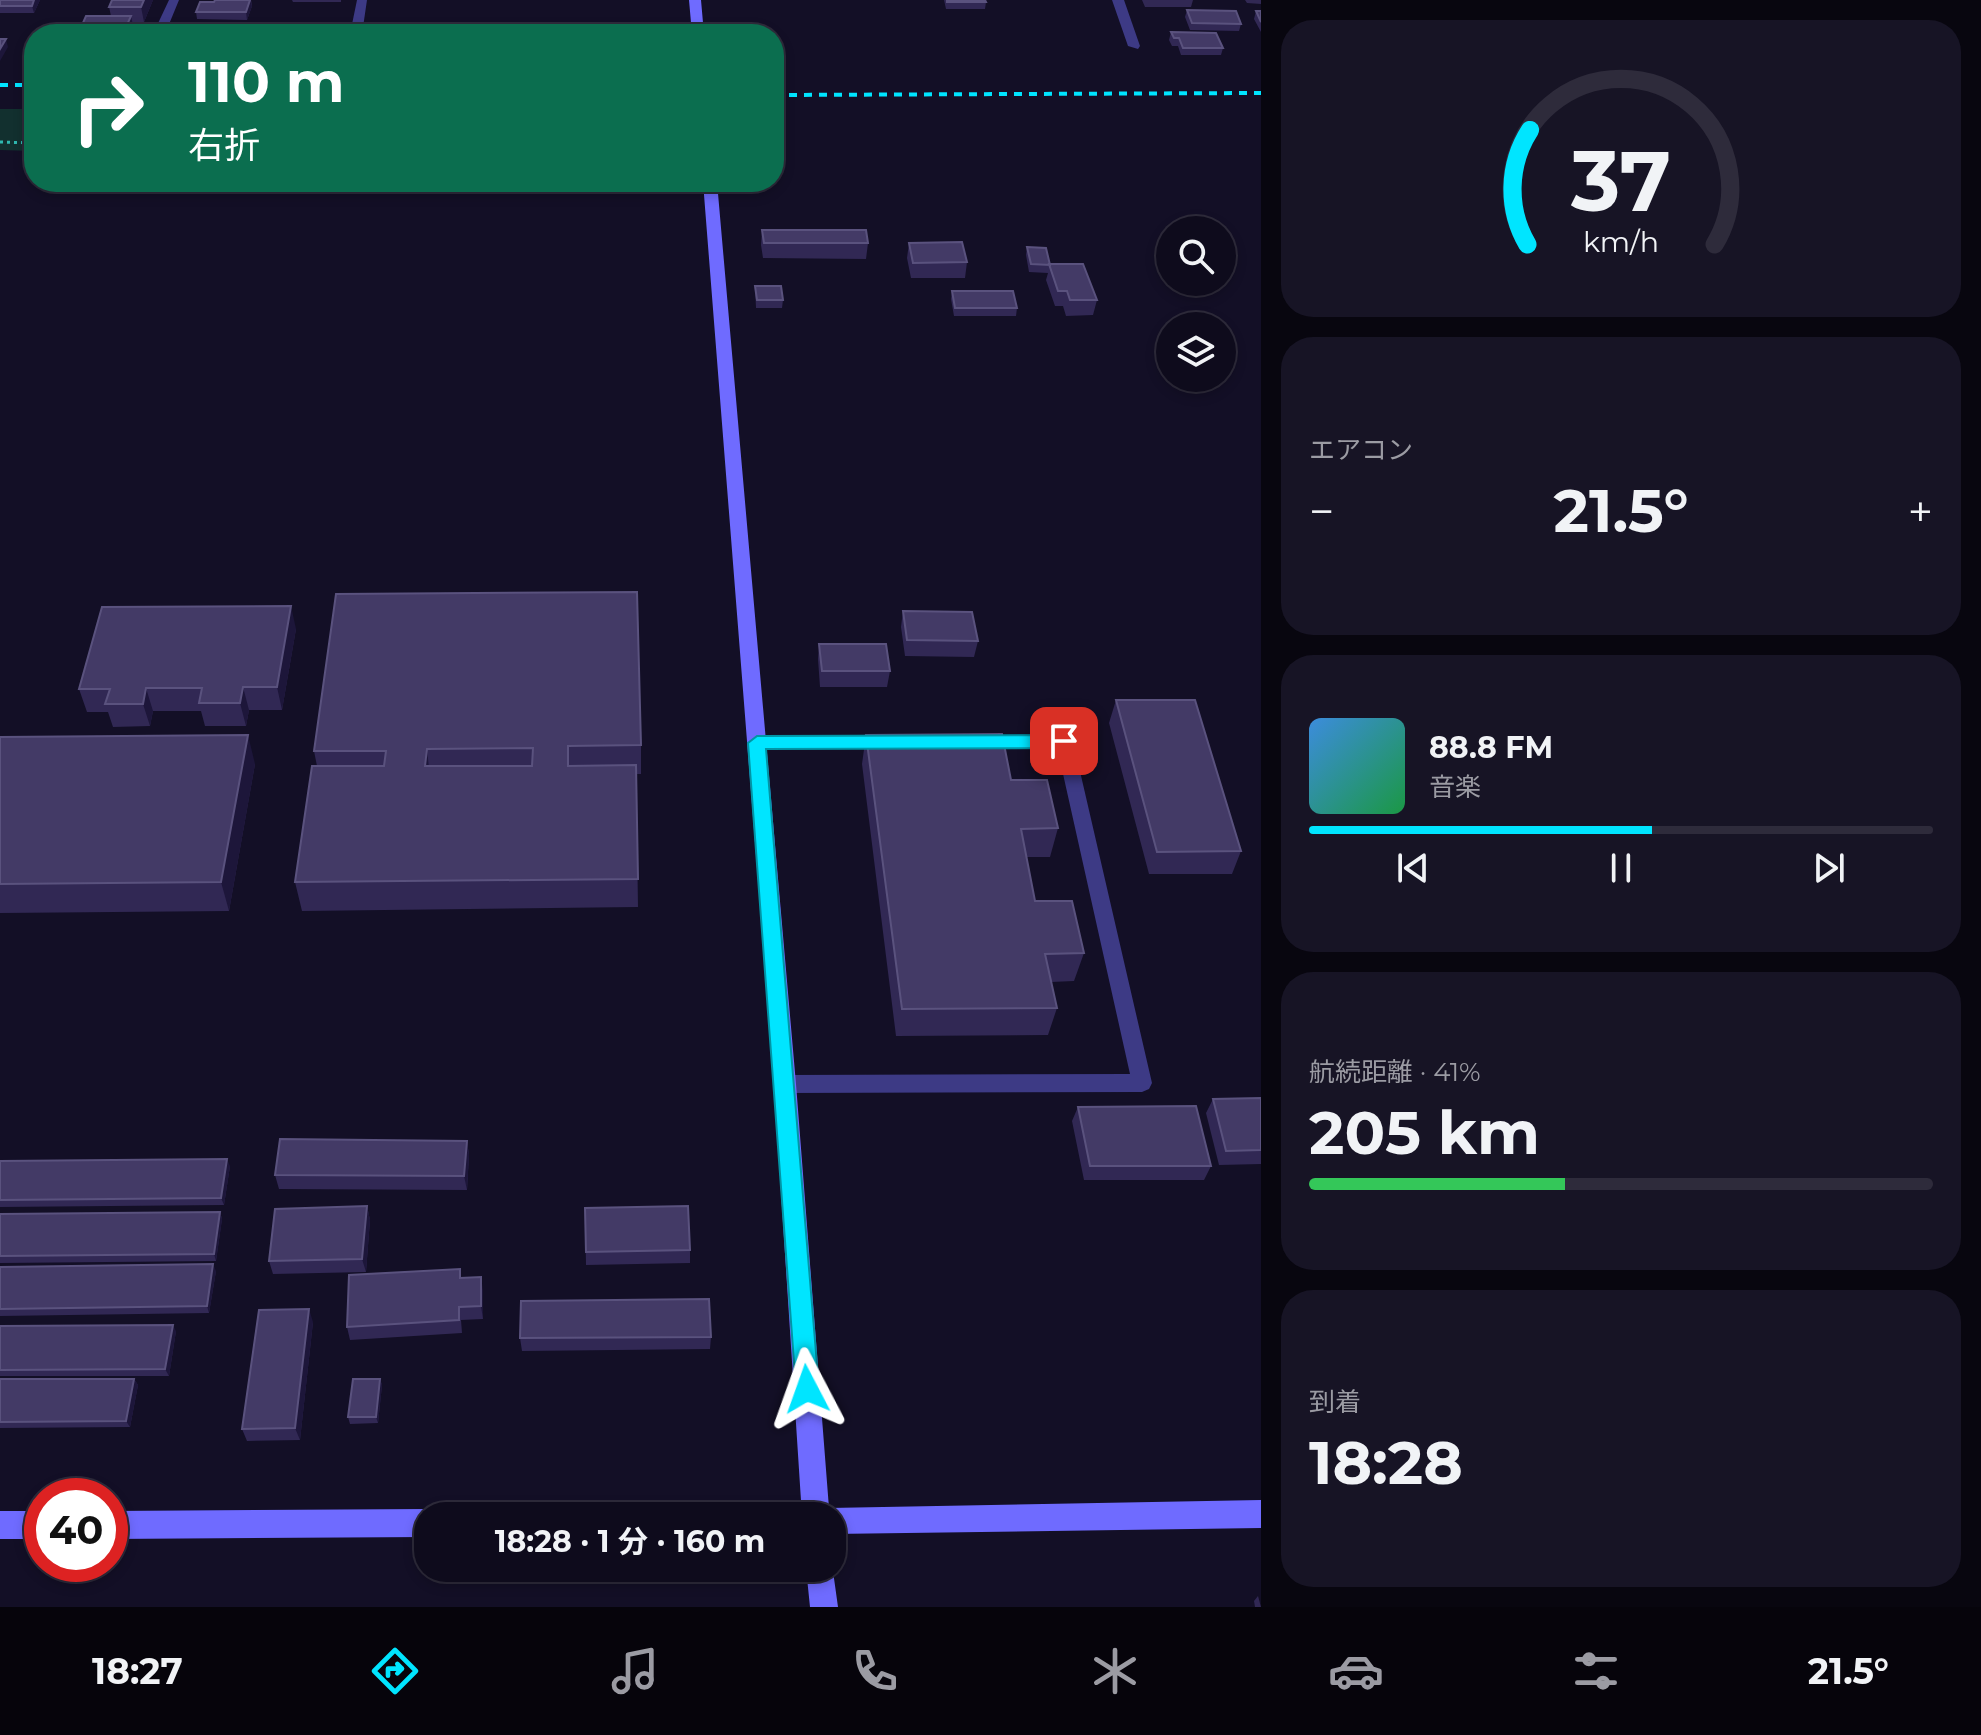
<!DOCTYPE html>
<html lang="ja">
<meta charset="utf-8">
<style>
:root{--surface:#0e0b1c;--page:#171425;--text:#f1f3f6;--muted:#9b9ba3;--line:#2e2b3b;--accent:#00e5ff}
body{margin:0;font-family:Montserrat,"Noto Sans JP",sans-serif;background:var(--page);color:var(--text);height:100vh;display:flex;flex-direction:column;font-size:30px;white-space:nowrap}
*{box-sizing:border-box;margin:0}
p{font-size:26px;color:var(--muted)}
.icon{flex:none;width:44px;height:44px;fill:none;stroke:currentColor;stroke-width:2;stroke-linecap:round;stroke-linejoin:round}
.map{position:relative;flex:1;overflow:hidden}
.details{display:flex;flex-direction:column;gap:20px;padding:20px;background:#08060f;width:720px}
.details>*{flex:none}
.top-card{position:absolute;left:24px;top:24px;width:760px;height:168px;border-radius:32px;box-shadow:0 4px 12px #0003,0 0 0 2px var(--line);background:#0b6e4f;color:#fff;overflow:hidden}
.fabs{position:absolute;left:1156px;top:216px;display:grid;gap:16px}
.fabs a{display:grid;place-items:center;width:80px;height:80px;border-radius:50%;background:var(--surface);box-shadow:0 4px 12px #0003,0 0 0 2px var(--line);font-size:40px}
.speed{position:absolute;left:24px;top:1478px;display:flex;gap:16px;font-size:40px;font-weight:700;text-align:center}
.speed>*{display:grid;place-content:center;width:104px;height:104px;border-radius:50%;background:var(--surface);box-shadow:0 4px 12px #0003,0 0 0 2px var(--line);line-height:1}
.speed .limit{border:12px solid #d22;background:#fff;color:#111}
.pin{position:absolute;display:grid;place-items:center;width:68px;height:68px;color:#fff;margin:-34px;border-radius:16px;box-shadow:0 4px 12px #0006}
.me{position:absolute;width:88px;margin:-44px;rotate:356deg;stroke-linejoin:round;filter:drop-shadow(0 0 6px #0008)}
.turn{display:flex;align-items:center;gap:28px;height:168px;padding:0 32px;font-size:36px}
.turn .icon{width:104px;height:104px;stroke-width:2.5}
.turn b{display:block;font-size:56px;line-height:68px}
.big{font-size:60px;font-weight:700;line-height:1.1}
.details .tile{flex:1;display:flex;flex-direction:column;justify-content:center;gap:12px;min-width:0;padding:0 28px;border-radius:32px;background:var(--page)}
.details .dial{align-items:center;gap:0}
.dial svg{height:208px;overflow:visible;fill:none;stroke:var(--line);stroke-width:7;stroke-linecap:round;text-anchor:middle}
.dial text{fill:var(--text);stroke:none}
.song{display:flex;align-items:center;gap:24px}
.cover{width:96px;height:96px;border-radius:12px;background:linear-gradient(135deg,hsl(210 70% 55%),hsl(140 70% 35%))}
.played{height:8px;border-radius:4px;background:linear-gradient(90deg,var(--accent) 55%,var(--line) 55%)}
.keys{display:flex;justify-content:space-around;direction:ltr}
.heat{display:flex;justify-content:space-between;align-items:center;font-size:44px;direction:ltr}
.charge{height:12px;border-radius:6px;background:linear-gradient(90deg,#34c759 41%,var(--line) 0)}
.trip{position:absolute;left:414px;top:1502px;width:432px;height:80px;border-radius:32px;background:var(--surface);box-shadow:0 4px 12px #0003,0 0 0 2px var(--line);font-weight:700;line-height:80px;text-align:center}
.tabs{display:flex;height:128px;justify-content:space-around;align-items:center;background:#06040b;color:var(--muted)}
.tabs .icon{width:56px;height:56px}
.tabs .active{color:var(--accent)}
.tabs b{font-size:36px;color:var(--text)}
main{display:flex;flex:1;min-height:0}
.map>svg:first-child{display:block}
.green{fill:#12302f}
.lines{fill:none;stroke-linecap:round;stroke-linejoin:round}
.path{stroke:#2fb8b0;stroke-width:3;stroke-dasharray:3 4;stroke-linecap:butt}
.lane{fill:#3d3a85;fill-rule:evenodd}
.street{fill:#3d3a85;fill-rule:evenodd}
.secondary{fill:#6f6bff;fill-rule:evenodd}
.rail{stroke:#00e5ff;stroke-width:4;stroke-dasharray:8 7;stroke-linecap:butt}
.wall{fill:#312854}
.shaded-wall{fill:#1d163a}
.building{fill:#433a66;stroke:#5a527e;stroke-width:2;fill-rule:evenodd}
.route{fill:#00e5ff;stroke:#0095a6;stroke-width:2}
</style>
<main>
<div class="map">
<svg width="1261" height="1607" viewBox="0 0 1261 1607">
<rect width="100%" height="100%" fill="#130f26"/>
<path class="green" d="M0 109H34V151L0 150Z"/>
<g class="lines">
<path class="path" d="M0 142 34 143"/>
<path class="lane" d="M169 0H179L165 34H153Z
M357 0H367L362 34H350Z
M1064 735 1073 741 1152 1083 1149 1089 1142 1092 785 1093 778 1090 775 1084 778 1078 785 1075 1130 1074 1057 747 979 748 970 742 979 736Z
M890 736 899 742 890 748 757 749 748 743 757 737Z"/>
<path class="street" d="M1112 0H1124L1140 46 1138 49 1128 46Z"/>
<path class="secondary" d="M689 0H701L704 34H692Z
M703 182H717L796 1084 829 1508 1261 1500V1528L832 1534V1516H802L774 1084Z
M428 1509 439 1516H428V1537L110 1539V1511Z
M0 1511H42V1539H0Z
M832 1564 838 1607H810L806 1568H832Z"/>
<path class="rail" d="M0 85H34
M774 95 1261 93"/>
</g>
<path class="wall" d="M0 0H40L34 13H0Z
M153 0 144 22H132L134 30 132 34H78L111 16 109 7Z
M251 0 252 6 247 20 197 19 196 12 214 2Z
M292 0H341V2H293Z
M944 0H985L986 2 985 9H946Z
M1142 0H1193L1191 7H1145Z
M1245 0H1261V4L1247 3Z
M1187 10 1241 24 1239 31 1190 30 1185 17Z
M1256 11H1261V32L1254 19Z
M1171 32 1223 48 1221 55H1181L1178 46H1172L1169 40Z
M762 230 868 243 866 259 763 258 761 245Z
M909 243 967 262 965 278H911L907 258Z
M1027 247 1097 300 1093 315 1066 316 1063 306H1055L1046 280 1048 273 1029 272 1026 255Z
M755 286 783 300 782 308H756Z
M952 291 1017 308 1016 316H954L951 299Z
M903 611 978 641 974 657 905 656 901 627Z
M296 629 282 710H249L246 726H205L201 711H153L150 726 113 727 108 712H87L79 689Z
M819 644 890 671 887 687H820L818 659Z
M1116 700 1241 851 1232 874H1149L1109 723Z
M866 735 1011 780 1058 828 1050 857H1026L1035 901 1084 953 1074 981 1051 982 1057 1008 1048 1035 896 1036 862 764Z
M0 737 255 764 229 911 0 913Z
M641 745V774H636L638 907 302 911 295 882 317 766 314 751Z
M1261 1098V1164L1219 1165 1206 1113 1213 1099Z
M1078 1107 1211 1166 1204 1180H1084L1072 1121Z
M467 1141 469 1155 467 1190 279 1189 275 1175Z
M0 1161 230 1166 224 1205 0 1207Z
M367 1206 370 1220 366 1272 273 1274 269 1261Z
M585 1208 690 1250V1263L586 1265Z
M220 1212 222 1219 216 1261 0 1263V1214Z
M0 1267 216 1271 209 1313 0 1316Z
M460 1269 461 1278 483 1290V1319L461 1320 462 1333 350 1340 347 1327Z
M313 1322 300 1440 247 1441 242 1429Z
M0 1326 176 1331 169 1376H0Z
M711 1337 710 1349 522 1351 520 1338Z
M0 1379H134L138 1385 130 1427 0 1428Z
M380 1379 382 1385 378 1423 350 1424 348 1417Z
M1258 1596 1261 1607H1255L1254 1601Z"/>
<path class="shaded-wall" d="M34 0H40L34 13 32 6Z
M144 0H153L144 22 141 7Z
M250 0 252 6 247 20 246 12Z
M131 16 134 30 132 34H123Z
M6 39 8 47 0 61V49Z
M291 606 296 629 282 710 277 687Z
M243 687 249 710 246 726 240 703Z
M146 688 153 711 150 726 143 704Z
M248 735 255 764 229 911 221 882Z
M427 749 430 778 425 766Z
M467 1141 469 1155 467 1190 464 1176Z
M227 1159 230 1166 224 1205 221 1198Z
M367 1206 370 1220 366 1272 362 1259Z
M220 1212 222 1219 216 1261 214 1254Z
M213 1264 216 1271 209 1313 207 1306Z
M481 1277 483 1290V1319L481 1306Z
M309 1309 313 1322 300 1440 295 1428Z
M173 1325 176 1331 169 1376 165 1369Z
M134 1379 138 1385 130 1427 126 1421Z
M380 1379 382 1385 378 1423 376 1417Z"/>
<path class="building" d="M0 0H34L32 6H0Z
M112 0H144L141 7H109Z
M215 0H250L246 12H196L200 2H214Z
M947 0H985L986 2H947Z
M1187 10 1236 11 1241 24 1192 23Z
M1256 11H1261V22Z
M86 16H131L123 34H78Z
M473 24 562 25 561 34H472Z
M396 28H446L445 34H394Z
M180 30H216L215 34H178Z
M1171 32 1216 33 1223 48H1183L1179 38H1174Z
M0 39H6L0 49Z
M762 230H866L868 243H764Z
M962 242 967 262 913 263 909 243Z
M1027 247 1046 248 1050 265 1031 264Z
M1049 264H1083L1097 300H1070L1067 291H1058Z
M755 286H781L783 300H757Z
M952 291H1013L1017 308H955Z
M637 592 641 745 568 746V766L636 765 638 879 295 882 312 766H384L386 751H314L336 594ZM533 748 532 766H425L427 749Z
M291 606 277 687H243L240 703H199L202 688H146L143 704H105L110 689H79L102 607Z
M903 611 972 612 978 641 907 640Z
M819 644H886L890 671H822Z
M1116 700H1195L1241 851 1157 852Z
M1002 734 1011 780H1047L1058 828 1021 829 1035 901H1072L1084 953 1045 954 1057 1008 902 1009 866 735Z
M248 735 221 882 0 884V737Z
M1261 1098V1150L1226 1151 1213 1099Z
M1196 1106 1211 1166H1090L1078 1107Z
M280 1139 467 1141 464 1176 275 1175Z
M227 1159 221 1198 0 1200V1161Z
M367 1206 362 1259 269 1261 275 1209Z
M688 1206 690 1250 586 1252 585 1208Z
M220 1212 214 1254 0 1256V1214Z
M213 1264 207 1306 0 1309V1267Z
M460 1269V1278L481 1277V1306L459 1307V1320L347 1327 349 1275Z
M709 1299 711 1337 520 1338 521 1301Z
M309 1309 295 1428 242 1429 259 1310Z
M173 1325 165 1369 0 1370V1326Z
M0 1379H134L126 1421 0 1422Z
M353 1379H380L376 1417H348Z"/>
<path class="route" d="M1064 735 1073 741 1064 748 766 749 819 1389 816 1397 807 1400 799 1397 796 1389 748 743 757 736Z"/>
</svg>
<div class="fabs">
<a><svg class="icon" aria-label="search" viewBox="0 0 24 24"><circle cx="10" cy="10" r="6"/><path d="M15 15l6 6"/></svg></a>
<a><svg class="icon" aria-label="layers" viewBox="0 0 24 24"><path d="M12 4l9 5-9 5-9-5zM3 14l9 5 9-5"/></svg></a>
</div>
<div class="speed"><div class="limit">40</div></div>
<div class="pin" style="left:1064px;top:741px;background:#d93025"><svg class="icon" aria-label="arrive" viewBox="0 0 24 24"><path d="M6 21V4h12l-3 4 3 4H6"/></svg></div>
<svg class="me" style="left:807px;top:1389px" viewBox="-20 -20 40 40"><path d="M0-17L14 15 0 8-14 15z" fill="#00e5ff" stroke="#fff" stroke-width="4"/></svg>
<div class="trip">18:28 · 1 分 · 160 m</div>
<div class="top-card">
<div class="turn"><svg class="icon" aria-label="right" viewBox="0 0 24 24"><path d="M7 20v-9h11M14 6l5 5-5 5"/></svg><div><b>110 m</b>右折</div></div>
</div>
</div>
<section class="details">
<div class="tile dial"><svg viewBox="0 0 100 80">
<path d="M14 69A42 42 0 1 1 86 69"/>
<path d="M14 69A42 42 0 0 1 15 25" stroke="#00e5ff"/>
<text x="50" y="56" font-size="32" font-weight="700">37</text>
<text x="50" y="72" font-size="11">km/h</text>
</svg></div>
<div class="tile"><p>エアコン</p>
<div class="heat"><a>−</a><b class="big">21.5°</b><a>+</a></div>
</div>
<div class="tile">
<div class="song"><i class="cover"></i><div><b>88.8 FM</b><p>音楽</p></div></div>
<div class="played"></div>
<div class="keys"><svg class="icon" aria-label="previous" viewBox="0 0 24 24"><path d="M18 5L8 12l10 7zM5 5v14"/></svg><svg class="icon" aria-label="pause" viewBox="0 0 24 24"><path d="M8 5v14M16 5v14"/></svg><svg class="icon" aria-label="next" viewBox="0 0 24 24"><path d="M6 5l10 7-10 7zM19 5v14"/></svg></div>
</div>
<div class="tile"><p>航続距離 · 41%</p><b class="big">205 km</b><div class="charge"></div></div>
<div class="tile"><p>到着</p><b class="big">18:28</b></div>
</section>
</main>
<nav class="tabs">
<b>18:27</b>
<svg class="icon active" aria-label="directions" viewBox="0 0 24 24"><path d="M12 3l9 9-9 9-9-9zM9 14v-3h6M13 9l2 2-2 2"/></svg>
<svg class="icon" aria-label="music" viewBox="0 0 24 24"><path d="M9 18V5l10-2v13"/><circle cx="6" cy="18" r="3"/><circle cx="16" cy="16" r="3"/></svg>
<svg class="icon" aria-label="phone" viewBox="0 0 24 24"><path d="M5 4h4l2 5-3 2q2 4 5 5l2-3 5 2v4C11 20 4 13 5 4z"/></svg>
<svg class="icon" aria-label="climate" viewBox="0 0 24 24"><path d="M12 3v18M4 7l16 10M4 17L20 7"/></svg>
<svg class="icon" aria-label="car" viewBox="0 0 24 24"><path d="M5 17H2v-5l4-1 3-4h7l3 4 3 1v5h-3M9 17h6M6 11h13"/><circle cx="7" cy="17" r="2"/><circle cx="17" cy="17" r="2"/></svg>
<svg class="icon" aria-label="filters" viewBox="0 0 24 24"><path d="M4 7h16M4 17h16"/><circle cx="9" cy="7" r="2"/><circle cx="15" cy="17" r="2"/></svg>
<b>21.5°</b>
</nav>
